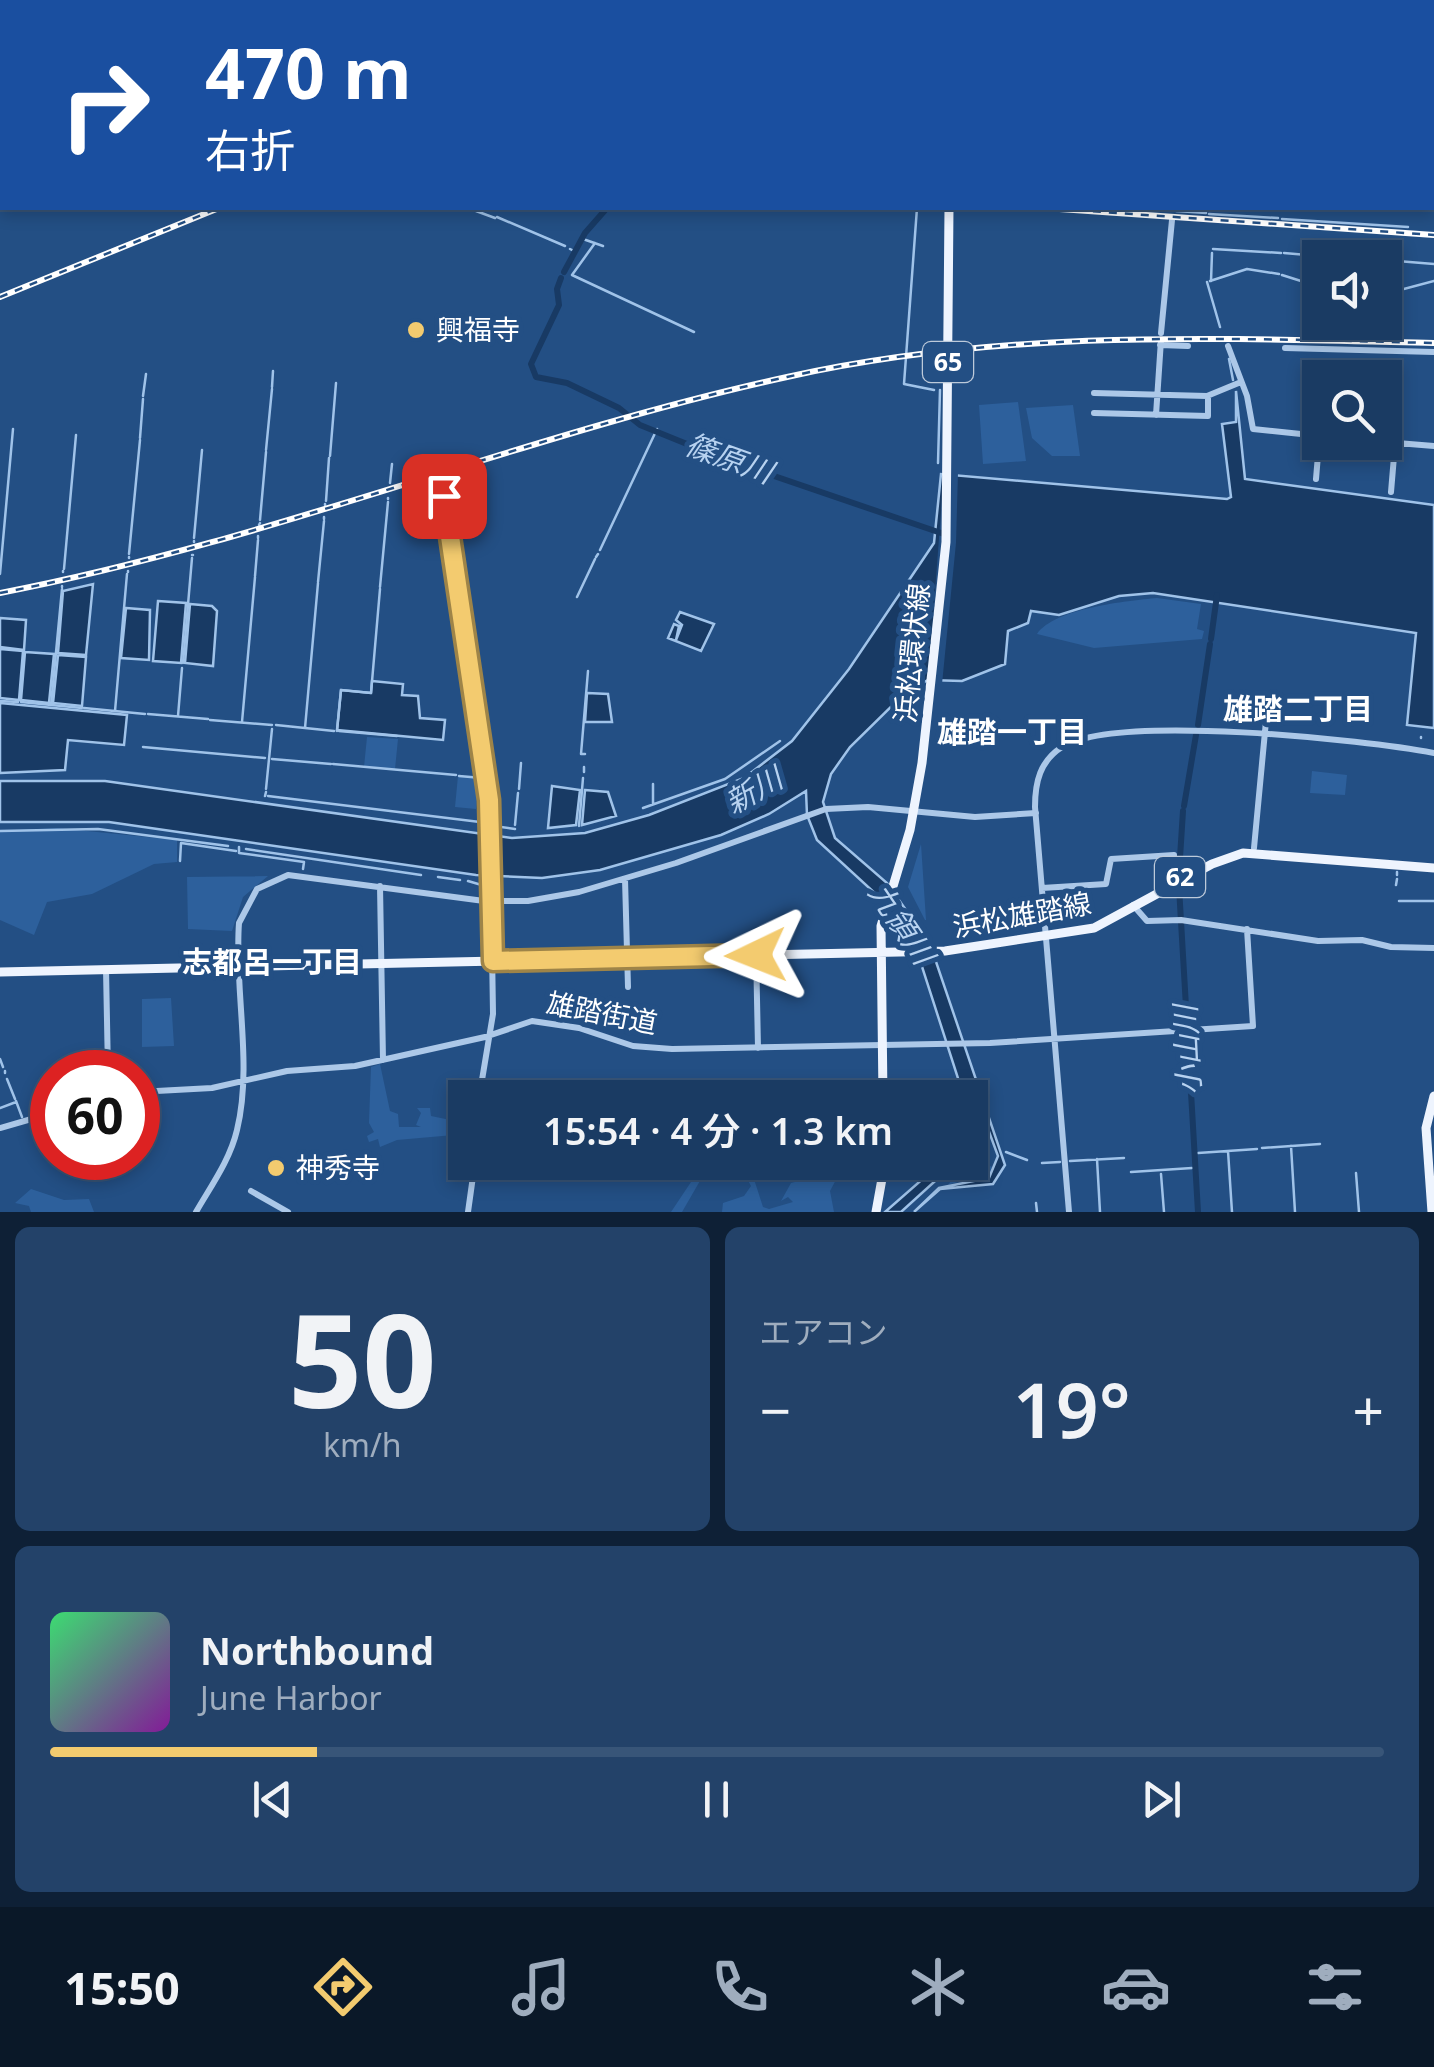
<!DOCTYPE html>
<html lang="ja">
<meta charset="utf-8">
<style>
:root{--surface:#1a3b63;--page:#234269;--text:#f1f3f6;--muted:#9fadbe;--line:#385578;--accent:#f3cb6f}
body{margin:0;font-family:"Noto Sans","Noto Sans JP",sans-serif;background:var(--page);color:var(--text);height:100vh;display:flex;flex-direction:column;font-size:38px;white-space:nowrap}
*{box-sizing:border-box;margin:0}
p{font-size:32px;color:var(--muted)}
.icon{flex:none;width:55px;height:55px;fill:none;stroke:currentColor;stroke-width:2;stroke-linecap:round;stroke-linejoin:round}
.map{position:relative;height:1212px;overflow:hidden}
.sheet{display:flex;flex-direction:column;gap:15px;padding:15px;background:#0e2036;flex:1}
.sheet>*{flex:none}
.hud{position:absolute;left:0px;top:0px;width:1435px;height:210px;box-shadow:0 5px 15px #0003,0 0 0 2px var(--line);background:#1a4fa0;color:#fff;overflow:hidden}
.buttons{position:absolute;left:1302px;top:240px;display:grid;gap:20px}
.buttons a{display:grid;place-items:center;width:100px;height:100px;border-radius:0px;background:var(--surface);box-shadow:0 5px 15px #0003,0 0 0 2px var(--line);font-size:50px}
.speed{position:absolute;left:30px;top:1050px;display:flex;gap:20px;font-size:50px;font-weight:700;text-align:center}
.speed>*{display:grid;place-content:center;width:130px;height:130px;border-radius:50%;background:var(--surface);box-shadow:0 5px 15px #0003,0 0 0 2px var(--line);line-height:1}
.speed .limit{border:15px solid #d22;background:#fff;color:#111}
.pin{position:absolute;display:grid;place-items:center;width:85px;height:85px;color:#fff;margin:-42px;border-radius:20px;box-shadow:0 5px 15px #0006}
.me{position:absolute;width:110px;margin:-55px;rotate:268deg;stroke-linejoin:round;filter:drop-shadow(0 0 8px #0008)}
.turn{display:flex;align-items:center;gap:35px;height:210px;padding:0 40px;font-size:45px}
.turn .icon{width:130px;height:130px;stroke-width:2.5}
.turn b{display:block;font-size:70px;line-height:85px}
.big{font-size:75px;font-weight:600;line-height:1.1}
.sheet .tile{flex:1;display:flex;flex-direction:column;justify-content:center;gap:15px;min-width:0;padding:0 35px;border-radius:15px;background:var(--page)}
.sheet .dial{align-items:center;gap:0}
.dial b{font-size:130px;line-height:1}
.song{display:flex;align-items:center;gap:30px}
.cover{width:120px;height:120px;border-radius:15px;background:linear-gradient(135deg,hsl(140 70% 55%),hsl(290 70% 35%))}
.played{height:10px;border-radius:5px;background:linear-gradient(90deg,var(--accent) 20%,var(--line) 20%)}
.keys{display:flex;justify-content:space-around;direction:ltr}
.heat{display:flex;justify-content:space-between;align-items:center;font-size:55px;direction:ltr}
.sheet .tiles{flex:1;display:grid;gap:15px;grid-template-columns:1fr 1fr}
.tile:last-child{grid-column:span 2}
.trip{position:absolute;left:448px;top:1080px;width:540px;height:100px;border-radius:0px;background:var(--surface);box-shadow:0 5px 15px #0003,0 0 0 2px var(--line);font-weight:600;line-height:100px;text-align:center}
.menu{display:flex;height:160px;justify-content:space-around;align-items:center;background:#0a1828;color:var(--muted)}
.menu .icon{width:70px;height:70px}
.menu .selected{color:var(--accent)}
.menu b{font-size:45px;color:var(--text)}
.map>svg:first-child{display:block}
.green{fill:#2d609c}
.water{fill:#183a64;stroke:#a0c3e9;stroke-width:2.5}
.pier{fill:#234f84}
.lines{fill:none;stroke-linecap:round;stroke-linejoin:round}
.stream{stroke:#a0c3e9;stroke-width:2.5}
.river{stroke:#183a64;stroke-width:6}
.minor{stroke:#acc8e8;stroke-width:6}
.major{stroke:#eef4fe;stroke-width:9}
.rail-casing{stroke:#fff;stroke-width:6}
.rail{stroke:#234f84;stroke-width:2.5;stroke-dasharray:8;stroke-linecap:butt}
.route-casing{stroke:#9e8448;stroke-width:25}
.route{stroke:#f3cb6f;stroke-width:18}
.poi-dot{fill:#f3cb6f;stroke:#234f84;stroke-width:4}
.labels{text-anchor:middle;stroke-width:10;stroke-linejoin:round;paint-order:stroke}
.shield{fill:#234f84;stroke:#bdcada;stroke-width:2.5}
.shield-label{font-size:25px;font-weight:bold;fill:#fff}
.poi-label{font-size:28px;fill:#fff;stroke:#234f84;text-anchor:start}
.street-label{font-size:28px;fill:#fff;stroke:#234f84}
.water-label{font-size:30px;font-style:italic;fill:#b7d2f0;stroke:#234f84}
.neighbourhood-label{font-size:30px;font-weight:bold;fill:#fff;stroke:#234f84}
</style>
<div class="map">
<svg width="1434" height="1212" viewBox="0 0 1434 1212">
<rect width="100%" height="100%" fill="#234f84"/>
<path class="green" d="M1018 402 1026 461 983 464 979 405Z
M1073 405 1080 456H1052L1032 438 1026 408Z
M1157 598 1201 604 1197 629 1204 631 1202 639 1094 648 1037 634C1055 608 1127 601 1157 598Z
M367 737 398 739 395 769 364 767Z
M1312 771 1347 775 1345 795 1310 793Z
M458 776 479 778 476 809 455 807Z
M57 828 177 840V862L154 864 92 894 47 902 34 935 0 920V831Z
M921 844 926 920H925L908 887Z
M268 876 243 897 232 931 188 929 187 877Z
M171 998 174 1046 142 1047V999Z
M380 1064 390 1111 398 1114 399 1127H421L416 1125 421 1113 417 1108H430L431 1116 465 1123V1134L397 1140 380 1147 378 1139 369 1142 367 1136 374 1132 369 1123 371 1067Z
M970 1156 992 1167 991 1172 948 1185 964 1163 970 1162Z
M677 1163H719L708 1167 682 1212H671L691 1182 692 1170H677Z
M729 1163H793L788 1179 770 1174 753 1176 763 1207 769 1209 793 1202 788 1197 781 1201 791 1183 799 1181 797 1163H848L845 1174 838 1176 830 1191 834 1212H722L723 1203 744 1196 751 1186 741 1168Z
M31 1189 64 1200 89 1199 94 1212H31L29 1206 15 1203Z"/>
<path class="water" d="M1236 391 1245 479 1434 505V728L1407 725 1416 633 1153 593 1119 596 1059 615 1031 611 1028 623 1008 631 1005 664 962 681 928 680 906 692 850 747 831 774 823 802 835 838 887 883 930 944 1005 1165 993 1184 940 1189 914 1212 939 1188 989 1178 998 1156 977 1099 970 1139V1098L964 1097 917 951 877 895 817 840 807 815 806 791 769 814 721 835 600 870 542 878 476 875 109 822H0V781H105L512 838 585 833 649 815 744 778 792 741 849 669 934 543 941 474 1227 499 1231 497 1222 424 1236 422Z
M93 584 86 655 58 653 63 591Z
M158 601 186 603 181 663 153 661Z
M190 604 212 606 217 611 213 666 185 663Z
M126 608 150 610 149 660 121 658Z
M680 612 714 624 701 651 668 638 674 624 679 626 676 640 682 625 676 620Z
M0 618 26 620 24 650 0 647Z
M0 649 23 651 19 700 0 698Z
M25 652 54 654 49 703 21 700Z
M58 655 86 657 82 706 53 703Z
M372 681 403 684 402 695 418 696 420 718 445 720 443 740 337 730 341 690 371 693Z
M587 693 608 694 612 722H585Z
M0 703 127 715 124 745 68 740 65 770 0 773Z
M552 786 580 790 576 825 548 828Z
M585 790 608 792 616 816 582 825Z
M942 1162 955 1163 901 1212H885Z"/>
<path class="pier" d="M944 472H958L956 543 942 684H928Z"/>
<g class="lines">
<path class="stream" d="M52 2 58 0
M162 2V0
M377 2V0
M795 2V0
M910 2V0
M0 26 2 25
M917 208 904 384 934 390
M1132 208 1170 210
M476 211 495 218
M1176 211 1206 213
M1209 214 1278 218
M497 217 565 246
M1282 219 1408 227
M583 239 603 246
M595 243 572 275 694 332
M570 249 576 252
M1213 249 1281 253
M1284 253 1342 258
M1385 260 1434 264
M1282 275 1320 287
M1210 281 1247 269 1279 274
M1211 281 1212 253
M1207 282 1220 327
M1385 294 1434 281
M1229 359 1233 380
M272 387 273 371
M143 396 146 374
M140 438 143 399
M266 450 272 389
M330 456 336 383
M938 463 940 390
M390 483 392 464
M388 499V498
M326 501 329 458
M325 505V504
M324 519V517
M260 520 266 452
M259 525 260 523
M194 538 202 450
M258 538V536
M194 542V541
M600 550 657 429
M129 554 140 440
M192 555H193
M596 557 598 554
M129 558V557
M64 569 76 435
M63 572V571
M128 572V571
M0 574 13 429
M255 576 258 540
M318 582 324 521
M62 587V586
M380 587 388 502
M577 597 595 559
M183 663 192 558
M0 701 18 702
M21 702 82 708
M51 705 62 589
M84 708 145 714
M115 711 127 574
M148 714 208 719
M178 716 182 668
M210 720 272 725
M242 722 255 577
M276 725 334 731
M305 728 318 583
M337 731 341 690 371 693 380 589
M339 731 397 736
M1421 738V737
M143 747 265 758
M585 754H581L588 671
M272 759 331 764
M333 764 456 775
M584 772V767
M459 776 482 778
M653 784V804
M266 789 272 729
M519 789 521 763
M265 796 266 792
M268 796 488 823
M643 808 725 779 780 741
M515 825 518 793
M494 826 515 829
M579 826 583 778
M0 831 98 829 228 846
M239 847V853L304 862 303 869
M246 849 421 875
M180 861 181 843 236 851
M1397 875V872
M438 877 460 880
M468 881 485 886
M1396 885 1397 879
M1399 901H1434
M0 1059 3 1067
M5 1071V1073
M7 1079 15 1099
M16 1101 22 1117
M0 1108 16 1102
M1291 1146 1295 1212
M1262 1148 1320 1144
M1228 1151 1232 1212
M1006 1152 1027 1160
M1198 1153 1257 1149
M1194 1154H1195
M1097 1159 1100 1212
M1070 1161 1124 1158
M1042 1163 1060 1162
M1194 1168H1195
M1131 1172 1192 1168
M1356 1173 1359 1212
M1161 1174 1164 1212
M1036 1203 1037 1212"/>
<path class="river" d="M540 0V2
M564 272 585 233 607 208
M561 278 557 289 559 305 531 364 536 377 567 383 619 408 640 425 724 459 944 534
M1211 639 1217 595
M1198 725 1210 644
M1184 806 1196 735
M1179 873 1183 811
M1179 887 1198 1212"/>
<path class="minor" d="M1161 333 1172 220
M1160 345 1188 346
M1228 346 1247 396 1253 429 1320 436
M1285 348 1434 352
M1094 393 1207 396 1241 382
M1094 413 1208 416V396
M1156 415 1161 340
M1385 442 1434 446
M1316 479 1320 431
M446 484 445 516 490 822 493 1014 479 1098
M1391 492 1399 397
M1254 848 1268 700
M625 879 628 987
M380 886 383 1060
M1042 888 1106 884 1111 859 1174 855
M1133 905 1147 921 1181 920 1318 941 1362 940 1391 947 1434 948
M756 950 758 1048
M106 969 108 1072
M138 1092 212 1088 287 1071 355 1066 485 1037 532 1021 579 1028 633 1046 672 1049 990 1043 1253 1026 1247 929
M0 1128 52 1113
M251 1191 288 1212
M196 1212C211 1186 230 1160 237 1130 253 1064 234 990 239 923L257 889 288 875 484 901H528L579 892 676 863 826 809 868 807 975 817 1036 813
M468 1212 475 1162
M1069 1212 1035 807C1035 782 1040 761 1062 747 1116 713 1366 740 1434 753"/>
<path class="major" d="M949 2V0
M1432 80H1434
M0 203H2
M0 972 945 951 1094 928 1212 864 1243 853 1434 868
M883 1098 881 926 910 830 922 763 946 542 949 208
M876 1212 885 1162
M1432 1212 1426 1128 1434 1096"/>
<g class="rail-casing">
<path id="rail" d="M1045 208 1434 235
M0 297 219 208
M0 593C268 542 521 435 787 377 1001 329 1216 338 1434 343"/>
</g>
<use href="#rail" class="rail"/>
</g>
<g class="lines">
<g class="route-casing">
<path id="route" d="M444 496 489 800 493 961 756 955"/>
</g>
<use href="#route" class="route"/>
</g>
<g class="poi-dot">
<circle cx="416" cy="330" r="10"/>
<circle cx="276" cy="1168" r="10"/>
</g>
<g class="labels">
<g class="shield">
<rect x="923" y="342" width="50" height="40" rx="8"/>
<rect x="1155" y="857" width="50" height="40" rx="8"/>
</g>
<g class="shield-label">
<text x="948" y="371">65</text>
<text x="1180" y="886">62</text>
</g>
<g class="poi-label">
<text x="436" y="340">興福寺</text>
<text x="296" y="1178">神秀寺</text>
</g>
<g class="street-label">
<text transform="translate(912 653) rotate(-84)" y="10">浜松環状線</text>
<text transform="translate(1022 915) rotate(-10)" y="10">浜松雄踏線</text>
<text transform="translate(602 1013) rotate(11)" y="10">雄踏街道</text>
</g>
<g class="water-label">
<text transform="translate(729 459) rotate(20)" y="10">篠原川</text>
<text transform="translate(754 791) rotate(-30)" y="10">新川</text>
<text transform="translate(901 924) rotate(56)" y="10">九領川</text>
<text transform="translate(1188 1050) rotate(-93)" y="10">小山川</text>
</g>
<g class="neighbourhood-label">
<text x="1298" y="720">雄踏二丁目</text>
<text x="1012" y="743">雄踏一丁目</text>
<text x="272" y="973">志都呂一丁目</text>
</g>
</g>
</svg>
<div class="buttons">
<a><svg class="icon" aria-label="sound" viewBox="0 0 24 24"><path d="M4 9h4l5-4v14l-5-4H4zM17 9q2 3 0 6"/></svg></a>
<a><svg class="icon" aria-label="search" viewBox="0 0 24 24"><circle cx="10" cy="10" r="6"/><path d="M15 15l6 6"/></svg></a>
</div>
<div class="speed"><div class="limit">60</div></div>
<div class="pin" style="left:444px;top:496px;background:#d93025"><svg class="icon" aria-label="arrive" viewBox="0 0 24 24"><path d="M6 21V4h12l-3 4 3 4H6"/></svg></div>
<svg class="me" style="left:756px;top:955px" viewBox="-20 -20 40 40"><path d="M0-17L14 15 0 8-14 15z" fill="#f3cb6f" stroke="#fff" stroke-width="4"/></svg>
<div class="trip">15:54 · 4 分 · 1.3 km</div>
<div class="hud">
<div class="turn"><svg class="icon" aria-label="right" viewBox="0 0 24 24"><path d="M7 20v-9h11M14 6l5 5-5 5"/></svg><div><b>470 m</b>右折</div></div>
</div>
</div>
<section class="sheet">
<div class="tiles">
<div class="tile dial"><b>50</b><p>km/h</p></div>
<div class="tile"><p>エアコン</p>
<div class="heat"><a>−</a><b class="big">19°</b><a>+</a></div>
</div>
<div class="tile">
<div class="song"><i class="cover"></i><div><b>Northbound</b><p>June Harbor</p></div></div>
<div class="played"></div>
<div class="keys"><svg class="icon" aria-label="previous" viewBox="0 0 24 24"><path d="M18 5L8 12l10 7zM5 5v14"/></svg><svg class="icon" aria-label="pause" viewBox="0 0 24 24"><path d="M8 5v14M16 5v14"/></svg><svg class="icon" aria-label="next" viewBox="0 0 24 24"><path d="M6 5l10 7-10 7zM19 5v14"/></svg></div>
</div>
</div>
</section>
<nav class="menu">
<b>15:50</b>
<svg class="icon selected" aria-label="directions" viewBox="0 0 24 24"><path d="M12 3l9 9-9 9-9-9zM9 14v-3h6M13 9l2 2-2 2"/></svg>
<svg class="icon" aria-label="music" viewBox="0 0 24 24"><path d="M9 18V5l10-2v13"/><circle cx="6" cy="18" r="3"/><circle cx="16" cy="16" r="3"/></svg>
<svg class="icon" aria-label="phone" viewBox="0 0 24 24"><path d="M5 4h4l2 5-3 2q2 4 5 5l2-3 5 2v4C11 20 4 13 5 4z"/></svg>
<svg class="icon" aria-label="climate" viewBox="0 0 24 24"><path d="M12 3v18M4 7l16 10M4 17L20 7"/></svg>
<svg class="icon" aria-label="car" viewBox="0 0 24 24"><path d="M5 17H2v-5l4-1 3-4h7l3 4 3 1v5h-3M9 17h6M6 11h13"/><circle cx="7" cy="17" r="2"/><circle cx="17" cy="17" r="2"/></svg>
<svg class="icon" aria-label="filters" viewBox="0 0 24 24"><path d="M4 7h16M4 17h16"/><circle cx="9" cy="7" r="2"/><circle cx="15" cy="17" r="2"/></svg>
</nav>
